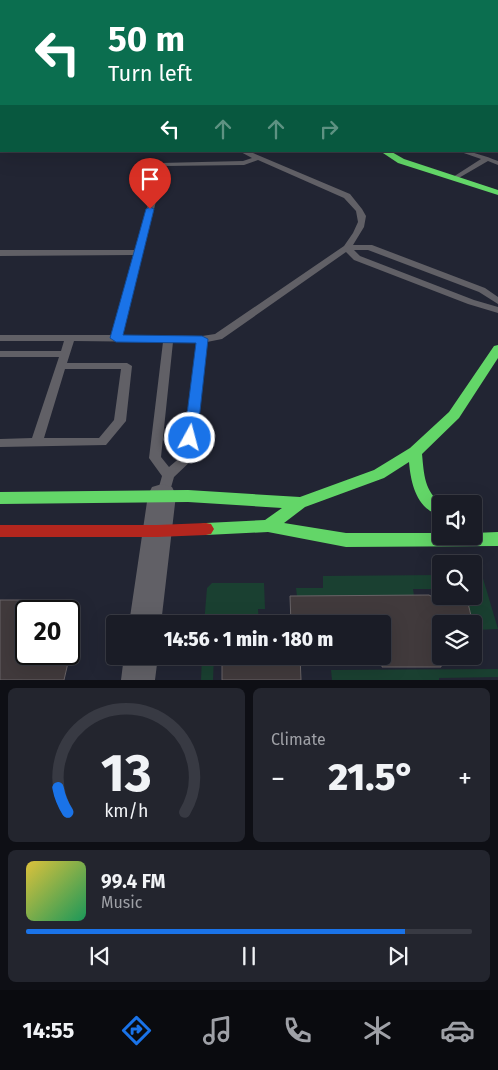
<!DOCTYPE html>
<meta charset="utf-8">
<style>
:root{--surface:#1a1c26;--page:#23252e;--text:#f1f3f6;--muted:#9fa1a7;--line:#383a43;--accent:#1a73e8}
body{margin:0;font-family:"Fira Sans",sans-serif;background:var(--page);color:var(--text);height:100vh;display:flex;flex-direction:column;font-size:19px;white-space:nowrap}
*{box-sizing:border-box;margin:0}
p{font-size:16px;color:var(--muted)}
.icon{flex:none;width:28px;height:28px;fill:none;stroke:currentColor;stroke-width:2;stroke-linecap:round;stroke-linejoin:round}
.map{position:relative;height:680px;overflow:hidden}
.details{display:flex;flex-direction:column;gap:8px;padding:8px;background:#0e0f15;flex:1}
.details>*{flex:none}
.guide{position:absolute;left:0px;top:0px;width:499px;height:152px;box-shadow:0 5px 20px #0002,0 0 0 1px var(--line);background:#0b6e4f;color:#fff;overflow:hidden}
.fabs{position:absolute;left:432px;top:495px;display:grid;gap:10px}
.fabs a{display:grid;place-items:center;width:50px;height:50px;border-radius:5px;background:var(--surface);box-shadow:0 5px 20px #0002,0 0 0 1px var(--line);font-size:25px}
.speed{position:absolute;left:15px;top:600px;display:flex;gap:10px;font-size:25px;font-weight:700;text-align:center}
.speed>*{display:grid;place-content:center;width:65px;height:65px;border-radius:50%;background:var(--surface);box-shadow:0 5px 20px #0002,0 0 0 1px var(--line);line-height:1}
.speed .limit{border:2px solid #111;border-radius:8px;background:#fff;color:#111}
.pin{position:absolute;display:grid;place-items:center;width:42px;height:42px;color:#fff;margin:-51px -21px;border-radius:50% 50% 50% 0;rotate:-45deg;box-shadow:0 0 5px #0007}
.pin .icon{rotate:45deg}
.me{position:absolute;width:55px;margin:-28px;rotate:7deg;stroke-linejoin:round;filter:drop-shadow(0 0 4px #0008)}
.turn{display:flex;align-items:center;gap:18px;height:105px;padding:0 25px;font-size:22px}
.turn .icon{width:65px;height:65px;stroke-width:2.5}
.turn b{display:block;font-size:35px;line-height:42px}
.lanes{display:flex;align-items:center;height:48px;padding:0 25px;background:#0003;justify-content:center;gap:25px;direction:ltr}
.lanes .off{opacity:.35}
.big{font-size:38px;font-weight:800;line-height:1.1}
.details .tile{flex:1;display:flex;flex-direction:column;justify-content:center;gap:8px;min-width:0;padding:0 18px;border-radius:8px;background:var(--page)}
.details .dial{align-items:center;gap:0}
.dial svg{height:130px;overflow:visible;fill:none;stroke:var(--line);stroke-width:7;stroke-linecap:round;text-anchor:middle}
.dial text{fill:var(--text);stroke:none}
.song{display:flex;align-items:center;gap:15px}
.cover{width:60px;height:60px;border-radius:8px;background:linear-gradient(135deg,hsl(50 70% 55%),hsl(150 70% 35%))}
.played{height:5px;border-radius:2px;background:linear-gradient(90deg,var(--accent) 85%,var(--line) 85%)}
.keys{display:flex;justify-content:space-around;direction:ltr}
.heat{display:flex;justify-content:space-between;align-items:center;font-size:28px;direction:ltr}
.details .tiles{flex:1;display:grid;gap:8px;grid-template-columns:1fr 1fr}
.tile:last-child{grid-column:span 2}
.trip{position:absolute;left:106px;top:615px;width:285px;height:50px;border-radius:5px;background:var(--surface);box-shadow:0 5px 20px #0002,0 0 0 1px var(--line);font-weight:800;line-height:50px;text-align:center}
.dock{display:flex;height:80px;justify-content:space-around;align-items:center;background:#0a0b0f;color:var(--muted)}
.dock .icon{width:35px;height:35px}
.dock .on{color:var(--accent)}
.dock b{font-size:22px;color:var(--text)}
.map>svg:first-child{display:block}
.green{fill:#1a4031}
.building{fill:#413a3c;stroke:#686366}
.lines{fill:none;stroke-linecap:round;stroke-linejoin:round}
.lane{fill:#616066;fill-rule:evenodd}
.street{fill:#616066;fill-rule:evenodd}
.fast{fill:#63d668;fill-rule:evenodd}
.slow{fill:#ff974d;fill-rule:evenodd}
.jam{fill:#b3261e;fill-rule:evenodd}
.route{fill:#1a73e8;stroke:#114b97}
</style>
<div class="map">
<svg width="498" height="680" viewBox="0 0 498 680">
<rect width="100%" height="100%" fill="#222533"/>
<path class="green" d="M441 575V589H413L414 596H297L296 588H323V576Z
M474 575H482L498 629 475 630 465 596H474Z
M212 583H264L265 609H258L259 624H204L207 588Z
M202 656H214L213 680H201Z
M498 669V677L439 678V680H332L331 670Z"/>
<path class="building" d="M429 595 436 599H467L473 624H441V667H382V624H291L290 596Z
M0 600H26V654H70L64 680H0Z
M222 656H300L301 680H222Z"/>
<g class="lines">
<path class="lane" d="M0 0 6 1 0 2Z
M200 0H204V1H200Z
M0 16H1V18H0Z
M0 45H1V47H0Z
M0 91H1V95H0Z
M239 151H248L350 194 362 209 366 216 364 227 353 245H372L485 288 498 297V304L479 292 368 250H354L360 256 474 300 498 307V313L468 304 354 260 346 252 222 339 207 342 194 458 174 477 168 498 163 499 158 498 157 494 162 476 149 458 163 342 74 341 67 363H127L132 366 126 421 106 445 0 447V439L32 438 59 357H0V351H61L64 341H0V335H112L134 255 0 256V250H135L160 163 243 161 252 158ZM258 160 344 198 356 211 358 222 353 233 344 246 215 334 202 336 122 335 165 166 244 165ZM173 342H197L182 456 169 467 161 457ZM65 369H121L114 420 99 438H44Z
M458 151C472 151 485 156 498 161V165L488 161 457 179H453V177L481 159Z"/>
<path class="street" d="M477 0H485L486 1H478Z
M162 484 172 487 176 495 161 624H129L148 495 152 487Z
M124 656H158L155 680H121Z"/>
<path class="fast" d="M223 0H227V1H223Z
M380 151H390L404 159 498 190V195L398 163Z
M498 345V358L459 418 422 454C424 473 424 493 443 504H441V516C417 509 411 485 409 462L384 478 305 507 284 523 346 533H441V536H474V533L498 532V546L346 547 268 532 206 535 201 534 198 529 201 524 206 523 265 520 282 508 188 502 0 504V492L188 490 300 497 374 470 410 448 449 412 494 346Z"/>
<path class="slow" d="M0 58H1V62H0Z"/>
<path class="jam" d="M206 523 211 524 214 529 211 534 206 535 157 537H0V525H157Z"/>
</g>
<path class="route" d="M150 207 154 209 123 335 202 336 208 339 197 438 195 441H186L184 438 196 343 116 342 110 338 146 209Z"/>
</svg>
<div class="fabs">
<a><svg class="icon" aria-label="sound" viewBox="0 0 24 24"><path d="M4 9h4l5-4v14l-5-4H4zM17 9q2 3 0 6"/></svg></a>
<a><svg class="icon" aria-label="search" viewBox="0 0 24 24"><circle cx="10" cy="10" r="6"/><path d="M15 15l6 6"/></svg></a>
<a><svg class="icon" aria-label="layers" viewBox="0 0 24 24"><path d="M12 4l9 5-9 5-9-5zM3 14l9 5 9-5"/></svg></a>
</div>
<div class="speed"><div class="limit">20</div></div>
<div class="pin" style="left:150px;top:209px;background:#d93025"><svg class="icon" aria-label="arrive" viewBox="0 0 24 24"><path d="M6 21V4h12l-3 4 3 4H6"/></svg></div>
<svg class="me" style="left:190px;top:438px" viewBox="-20 -20 40 40"><circle r="17" fill="#1a73e8" stroke="#fff" stroke-width="3"/><path d="M0-11L8 9 0 5-8 9z" fill="#fff"/></svg>
<div class="trip">14:56 · 1 min · 180 m</div>
<div class="guide">
<div class="turn"><svg class="icon" aria-label="left" viewBox="0 0 24 24"><path d="M17 20v-9H6M10 6l-5 5 5 5"/></svg><div><b>50 m</b>Turn left</div></div>
<div class="lanes"><svg class="icon" aria-label="left" viewBox="0 0 24 24"><path d="M17 20v-9H6M10 6l-5 5 5 5"/></svg><svg class="icon off" aria-label="ahead" viewBox="0 0 24 24"><path d="M12 20V5M6 11l6-6 6 6"/></svg><svg class="icon off" aria-label="ahead" viewBox="0 0 24 24"><path d="M12 20V5M6 11l6-6 6 6"/></svg><svg class="icon off" aria-label="right" viewBox="0 0 24 24"><path d="M7 20v-9h11M14 6l5 5-5 5"/></svg></div>
</div>
</div>
<section class="details">
<div class="tiles">
<div class="tile dial"><svg viewBox="0 0 100 80">
<path d="M14 69A42 42 0 1 1 86 69"/>
<path d="M14 69A42 42 0 0 1 8 54" stroke="#1a73e8"/>
<text x="50" y="56" font-size="32" font-weight="700">13</text>
<text x="50" y="72" font-size="11">km/h</text>
</svg></div>
<div class="tile"><p>Climate</p>
<div class="heat"><a>−</a><b class="big">21.5°</b><a>+</a></div>
</div>
<div class="tile">
<div class="song"><i class="cover"></i><div><b>99.4 FM</b><p>Music</p></div></div>
<div class="played"></div>
<div class="keys"><svg class="icon" aria-label="previous" viewBox="0 0 24 24"><path d="M18 5L8 12l10 7zM5 5v14"/></svg><svg class="icon" aria-label="pause" viewBox="0 0 24 24"><path d="M8 5v14M16 5v14"/></svg><svg class="icon" aria-label="next" viewBox="0 0 24 24"><path d="M6 5l10 7-10 7zM19 5v14"/></svg></div>
</div>
</div>
</section>
<nav class="dock">
<b>14:55</b>
<svg class="icon on" aria-label="directions" viewBox="0 0 24 24"><path d="M12 3l9 9-9 9-9-9zM9 14v-3h6M13 9l2 2-2 2"/></svg>
<svg class="icon" aria-label="music" viewBox="0 0 24 24"><path d="M9 18V5l10-2v13"/><circle cx="6" cy="18" r="3"/><circle cx="16" cy="16" r="3"/></svg>
<svg class="icon" aria-label="phone" viewBox="0 0 24 24"><path d="M5 4h4l2 5-3 2q2 4 5 5l2-3 5 2v4C11 20 4 13 5 4z"/></svg>
<svg class="icon" aria-label="climate" viewBox="0 0 24 24"><path d="M12 3v18M4 7l16 10M4 17L20 7"/></svg>
<svg class="icon" aria-label="car" viewBox="0 0 24 24"><path d="M5 17H2v-5l4-1 3-4h7l3 4 3 1v5h-3M9 17h6M6 11h13"/><circle cx="7" cy="17" r="2"/><circle cx="17" cy="17" r="2"/></svg>
</nav>
